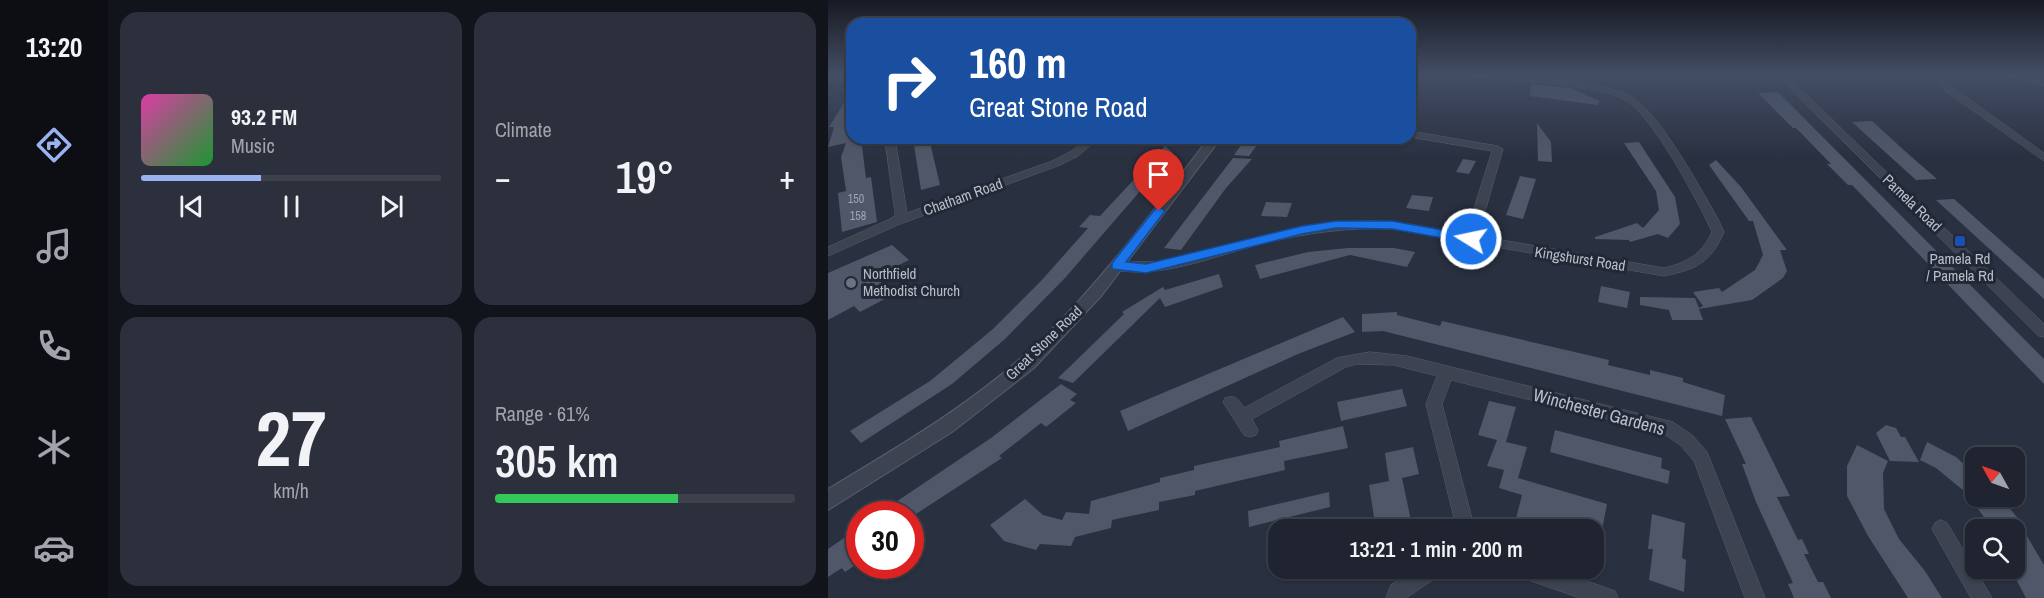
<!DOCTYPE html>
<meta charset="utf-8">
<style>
:root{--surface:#1f2430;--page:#2c303c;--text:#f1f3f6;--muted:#a1a4ab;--line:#3c414c;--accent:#9ab2ef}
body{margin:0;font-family:"Archivo Narrow",sans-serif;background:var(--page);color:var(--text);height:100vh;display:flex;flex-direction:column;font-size:22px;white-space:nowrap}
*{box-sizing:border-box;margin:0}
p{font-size:20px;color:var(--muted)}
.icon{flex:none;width:33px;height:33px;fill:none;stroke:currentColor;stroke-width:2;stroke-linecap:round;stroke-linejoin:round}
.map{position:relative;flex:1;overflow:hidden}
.drawer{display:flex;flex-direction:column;gap:12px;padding:12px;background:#11141a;width:720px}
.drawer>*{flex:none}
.guide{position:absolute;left:18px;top:18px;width:570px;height:126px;border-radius:18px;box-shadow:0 2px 4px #0004,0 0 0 2px var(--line);background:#1a4fa0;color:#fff;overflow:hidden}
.needle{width:39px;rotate:310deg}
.controls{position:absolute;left:1137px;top:447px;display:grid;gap:12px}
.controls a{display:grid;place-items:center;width:60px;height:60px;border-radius:12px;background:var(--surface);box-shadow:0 2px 4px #0004,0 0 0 2px var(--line);font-size:30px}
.speed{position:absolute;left:18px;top:501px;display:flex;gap:12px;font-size:30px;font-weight:700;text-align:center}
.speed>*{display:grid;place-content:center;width:78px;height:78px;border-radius:50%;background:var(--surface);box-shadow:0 2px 4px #0004,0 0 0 2px var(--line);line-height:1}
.speed .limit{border:9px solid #d22;background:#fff;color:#111}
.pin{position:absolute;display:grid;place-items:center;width:51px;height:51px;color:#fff;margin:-62px -26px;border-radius:50% 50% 50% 0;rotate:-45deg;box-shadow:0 0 6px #0007}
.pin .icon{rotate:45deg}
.me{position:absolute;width:66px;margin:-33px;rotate:280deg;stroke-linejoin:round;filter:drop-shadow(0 0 4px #0008)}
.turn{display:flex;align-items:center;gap:21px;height:126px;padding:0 24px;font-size:27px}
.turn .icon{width:78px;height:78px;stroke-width:2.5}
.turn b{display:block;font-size:42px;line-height:51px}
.big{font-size:45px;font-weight:600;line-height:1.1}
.drawer .tile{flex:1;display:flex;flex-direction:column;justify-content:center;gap:9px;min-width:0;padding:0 21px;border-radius:18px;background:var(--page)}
.drawer .dial{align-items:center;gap:0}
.dial b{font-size:78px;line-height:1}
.song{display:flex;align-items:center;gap:18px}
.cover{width:72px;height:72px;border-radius:9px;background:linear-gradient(135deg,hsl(320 70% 55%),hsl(130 70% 35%))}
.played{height:6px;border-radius:3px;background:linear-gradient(90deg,var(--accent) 40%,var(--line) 40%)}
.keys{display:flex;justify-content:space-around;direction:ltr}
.heat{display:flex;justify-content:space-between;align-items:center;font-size:33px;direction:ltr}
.charge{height:9px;border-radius:4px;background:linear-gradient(90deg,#34c759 61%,var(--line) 0)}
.drawer .tiles{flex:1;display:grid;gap:12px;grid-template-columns:repeat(2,1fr)}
.trip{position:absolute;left:440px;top:519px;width:336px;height:60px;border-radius:18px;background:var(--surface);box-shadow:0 2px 4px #0004,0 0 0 2px var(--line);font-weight:600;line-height:60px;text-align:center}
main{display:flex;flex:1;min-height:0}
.tab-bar{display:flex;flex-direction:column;width:108px;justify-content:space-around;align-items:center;background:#0c0e13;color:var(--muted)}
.tab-bar .icon{width:42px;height:42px}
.tab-bar .on{color:var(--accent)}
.tab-bar b{font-size:27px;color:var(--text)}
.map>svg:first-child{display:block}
.building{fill:#4f5768}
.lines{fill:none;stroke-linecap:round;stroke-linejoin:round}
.minor-casing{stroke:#585e6a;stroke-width:1}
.tertiary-casing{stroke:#585e6a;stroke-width:2}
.minor{fill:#3d4350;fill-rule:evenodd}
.tertiary{fill:#3d4350;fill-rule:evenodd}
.route{fill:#1a73e8;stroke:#114b97;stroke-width:1.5}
.transit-dot{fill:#1a4fb4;stroke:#222835;stroke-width:2}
.worship-dot{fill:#6b7280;stroke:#222835;stroke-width:2}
.labels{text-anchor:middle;stroke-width:6;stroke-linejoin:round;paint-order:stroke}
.number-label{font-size:12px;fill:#9fa4b2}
.street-label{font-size:15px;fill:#babeca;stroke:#222835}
.poi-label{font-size:15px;fill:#babeca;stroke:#222835}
.near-street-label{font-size:18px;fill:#babeca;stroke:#222835}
</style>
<main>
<nav class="tab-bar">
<b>13:20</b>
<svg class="icon on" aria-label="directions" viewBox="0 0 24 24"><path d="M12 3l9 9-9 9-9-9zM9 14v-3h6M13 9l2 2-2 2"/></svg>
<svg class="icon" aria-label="music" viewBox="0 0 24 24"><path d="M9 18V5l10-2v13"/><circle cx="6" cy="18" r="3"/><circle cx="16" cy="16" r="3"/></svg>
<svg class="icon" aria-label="phone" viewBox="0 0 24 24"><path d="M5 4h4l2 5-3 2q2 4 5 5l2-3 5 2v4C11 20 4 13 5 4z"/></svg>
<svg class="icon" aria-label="climate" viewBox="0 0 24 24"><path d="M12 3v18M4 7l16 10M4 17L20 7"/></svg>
<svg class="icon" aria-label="car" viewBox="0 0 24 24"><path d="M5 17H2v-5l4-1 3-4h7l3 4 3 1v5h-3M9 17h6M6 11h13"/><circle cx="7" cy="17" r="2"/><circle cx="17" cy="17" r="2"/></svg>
</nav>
<section class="drawer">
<div class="tiles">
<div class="tile">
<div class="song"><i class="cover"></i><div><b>93.2 FM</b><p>Music</p></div></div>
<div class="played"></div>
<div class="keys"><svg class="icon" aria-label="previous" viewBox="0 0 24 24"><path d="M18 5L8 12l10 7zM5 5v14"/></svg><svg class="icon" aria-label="pause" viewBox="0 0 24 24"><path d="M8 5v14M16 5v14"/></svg><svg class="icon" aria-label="next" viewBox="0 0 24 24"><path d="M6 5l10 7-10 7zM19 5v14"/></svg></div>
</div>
<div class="tile"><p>Climate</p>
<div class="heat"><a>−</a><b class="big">19°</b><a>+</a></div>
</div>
<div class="tile dial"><b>27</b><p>km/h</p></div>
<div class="tile"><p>Range · 61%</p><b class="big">305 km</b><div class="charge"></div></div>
</div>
</section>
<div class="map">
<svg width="1216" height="598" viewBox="0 0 1216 598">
<rect width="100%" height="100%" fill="#293040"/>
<path class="building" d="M703 84 743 88 771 101 770 105 702 96Z
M24 90V138H33L38 178 43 177 49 222 14 232 10 193 18 191 13 157 18 143 0 147 6 127H1Z
M950 92 1216 359V384L1024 185H1020L999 164H1003L968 128H965L930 93Z
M1044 121 1078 152 1109 179 1088 180 1024 122Z
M709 123 723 142 724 162 710 161Z
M85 138H101L112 185 93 190Z
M418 138H434L421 156 406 155Z
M811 142 847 197 852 224 840 238 830 234 802 242 801 240 767 239V237L809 223 815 228 831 210 828 191 796 143Z
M337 146 345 153 237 278 177 339 124 384 33 443 22 431 102 381 165 329 213 281 260 228 251 227 262 215 272 216Z
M405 158 424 159 398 188 353 250 336 248Z
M635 159 648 161 641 174 628 172Z
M888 160 913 187 959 250H952L959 271 955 278 924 300 871 309 875 320H844L841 310 812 305V297L867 298 871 308 875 306 865 292 891 288 894 292 927 270 935 255 925 221H921L881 165Z
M692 176 708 179 695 219 678 215Z
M584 195 605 197 601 211 578 208Z
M1126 199 1216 279V299L1108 200Z
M438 202 464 203 459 217 433 216Z
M64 245 81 260 47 277 66 294 32 312 26 306 0 320V273Z
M520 248H566L587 252 579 267 522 255 432 279 427 265 480 252Z
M391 274 395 287 337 307 332 298 245 383 230 378 296 314 294 312 335 287 337 290Z
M773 286 802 292 799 308 770 302Z
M569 312V315L612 326 614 321 781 360 780 365 822 375V370L855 378V382L897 395 894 416 555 331 534 332V314Z
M515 317 527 332 470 354 300 431 292 411Z
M233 384 249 394 242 400 248 403 218 427 213 423 171 456 174 458 88 514H50L163 438Z
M574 389 579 406 513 421 509 402Z
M661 401 688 407 678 442 699 447 690 478 779 504 774 530H685L694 495 671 488 676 470 659 466 669 440 650 435Z
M923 417 962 496 949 497 970 540 974 539 981 554H976L990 582H995L1003 598H966L960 584 965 583 928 502 914 464H918L897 419Z
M1058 425 1068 428 1073 437H1077L1091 462 1062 461 1048 433Z
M515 426 520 448 456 461 457 470 367 491V495L331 502V510L284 520 283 528 247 537 243 546 212 544 208 550 176 541 162 525 197 499 215 515 234 520 238 512 261 514 263 501 332 482V478L366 470V466L452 447 451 441Z
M727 430 834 458 833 468 842 471 840 484 722 452Z
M1099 442 1128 457 1148 475V496H1172L1196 526H1193L1216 565V598H1198L1182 568H1186V530H1166L1136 491 1108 468 1092 460Z
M1029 445 1060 461 1055 473 1056 509 1071 539 1097 571 1114 598H1080L1040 536 1019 496V466Z
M585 447 591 474 574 478 585 530H548L541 485 561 481 557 453Z
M501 492 502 507 421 527 420 511Z
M824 514 857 523 854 558 858 560 856 592 821 580 825 549H820Z
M32 527V562L17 572 14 568 0 577V549Z"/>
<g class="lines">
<g class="minor-casing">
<path id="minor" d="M645 74C678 74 783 80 807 99 836 121 871 186 890 219L896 232C882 264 868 269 836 276L564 229C521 227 479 233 437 243 392 254 330 281 284 269L283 266C288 260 324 263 336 261 405 248 471 221 543 221 575 221 607 229 638 234L664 151 582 137V131L670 146 675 149 650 236 836 268C860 262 873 255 884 232L878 219C863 190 825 118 799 101 773 84 683 81 649 77Z
M948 74H957L1216 324V337L1211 336Z
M1107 74H1116L1123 86 1216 153V161L1116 90Z
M57 138H67L79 213 224 161 242 152 260 138H271L250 156 232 165 72 224 0 256V247L64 218 67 215Z
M542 352 579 356 845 422 864 435 879 452 937 598H917L866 461 852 445 835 433 623 380 614 404 647 530H629L598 404 609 376 566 365 528 364 518 367 424 419 430 430 428 435 422 437 416 435 395 402 397 398C408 394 411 400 416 408L509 358Z
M1113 520 1119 523 1164 598H1143L1104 529 1107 523Z
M588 568H614L612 575 578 598H558L563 585Z
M684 568H722L787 591 790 598H752L686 575Z"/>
</g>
<g class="tertiary-casing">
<path id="tertiary" d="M1175 74H1195L1216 79V85Z
M381 138H393L274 295 206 368 124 432 0 510V489C77 443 155 397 219 334 279 275 329 205 381 138Z"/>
</g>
<use href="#minor" class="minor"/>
<use href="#tertiary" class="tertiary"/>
</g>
<linearGradient id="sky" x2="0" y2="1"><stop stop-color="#171a23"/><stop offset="0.47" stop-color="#434e64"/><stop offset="1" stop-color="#434e64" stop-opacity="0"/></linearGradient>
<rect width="1216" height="158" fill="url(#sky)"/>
<path class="route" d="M331 207 337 211 298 262 318 264 474 226 508 221H564L643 235 649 239 643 243 564 229 508 228 474 234 318 273 284 269V263L327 209Z"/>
<rect class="transit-dot" x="1126" y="235" width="12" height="12" rx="3"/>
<circle class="worship-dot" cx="23" cy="283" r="6"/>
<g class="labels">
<g class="number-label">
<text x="28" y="203">150</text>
<text x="30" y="220">158</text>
</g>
<g class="street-label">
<text transform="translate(135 197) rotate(-20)" y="5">Chatham Road</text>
<text transform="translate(1084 203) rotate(44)" y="5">Pamela Road</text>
<text transform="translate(752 259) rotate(9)" y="5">Kingshurst Road</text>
<text transform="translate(216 343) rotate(-44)" y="5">Great Stone Road</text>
</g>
<g class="poi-label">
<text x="1132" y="264">Pamela Rd<tspan x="1132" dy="17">/ Pamela Rd</tspan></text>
<text x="35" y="279" text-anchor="start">Northfield<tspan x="35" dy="17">Methodist Church</tspan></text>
</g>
<g class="near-street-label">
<text transform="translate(771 412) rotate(15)" y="6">Winchester Gardens</text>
</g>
</g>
</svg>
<div class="controls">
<a><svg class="needle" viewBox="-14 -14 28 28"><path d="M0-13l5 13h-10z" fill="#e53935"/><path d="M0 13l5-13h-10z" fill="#a1a4ab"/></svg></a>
<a><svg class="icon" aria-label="search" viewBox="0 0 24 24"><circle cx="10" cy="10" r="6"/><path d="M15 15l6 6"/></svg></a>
</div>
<div class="speed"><div class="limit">30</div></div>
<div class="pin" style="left:331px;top:211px;background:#d93025"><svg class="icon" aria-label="arrive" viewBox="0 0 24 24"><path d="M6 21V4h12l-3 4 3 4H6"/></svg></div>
<svg class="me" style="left:643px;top:239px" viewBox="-20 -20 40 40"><circle r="17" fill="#1a73e8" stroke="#fff" stroke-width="3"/><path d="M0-11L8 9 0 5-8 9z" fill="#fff"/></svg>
<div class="trip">13:21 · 1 min · 200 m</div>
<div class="guide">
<div class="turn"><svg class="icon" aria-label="right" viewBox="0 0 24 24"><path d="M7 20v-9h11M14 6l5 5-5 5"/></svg><div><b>160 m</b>Great Stone Road</div></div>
</div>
</div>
</main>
